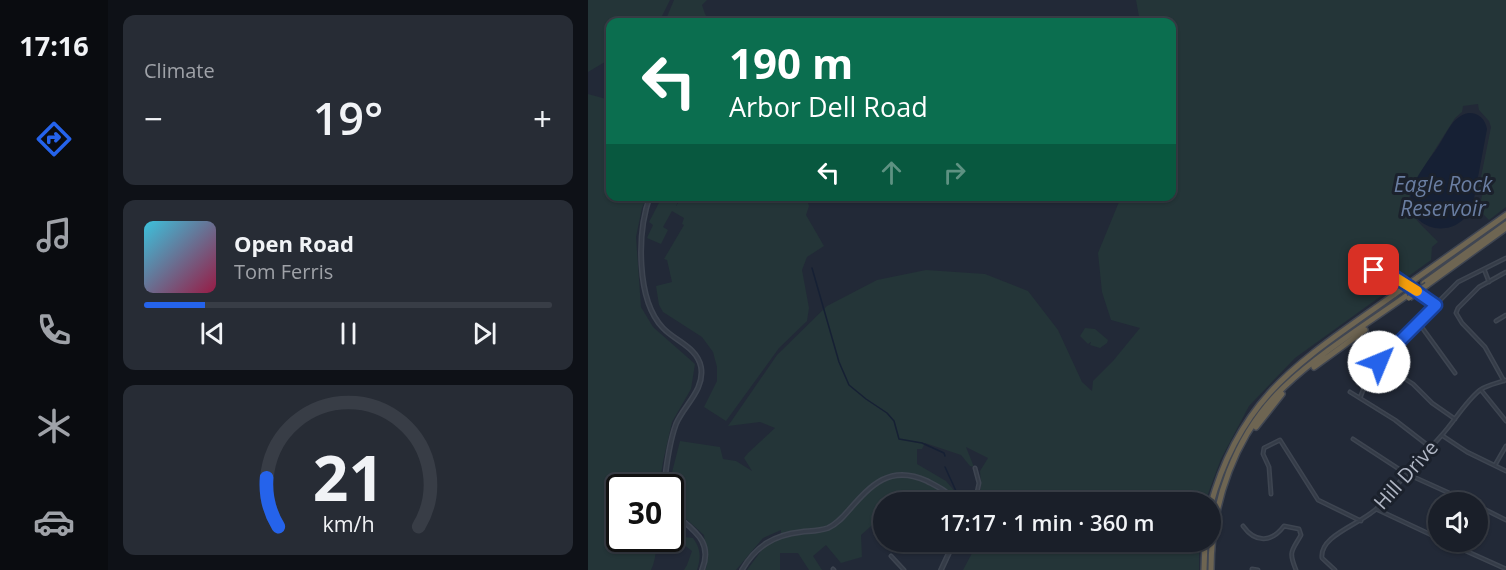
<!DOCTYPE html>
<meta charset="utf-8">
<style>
:root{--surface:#1a1f29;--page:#272c35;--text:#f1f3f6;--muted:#9fa2a8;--line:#383d46;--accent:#2563eb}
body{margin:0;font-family:"Open Sans",sans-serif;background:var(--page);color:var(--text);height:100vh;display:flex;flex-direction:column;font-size:22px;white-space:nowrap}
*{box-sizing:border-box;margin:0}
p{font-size:20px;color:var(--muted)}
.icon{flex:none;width:33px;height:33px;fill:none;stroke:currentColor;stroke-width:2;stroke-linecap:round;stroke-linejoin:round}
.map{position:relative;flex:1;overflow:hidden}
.panel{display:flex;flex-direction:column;gap:15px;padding:15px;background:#0e1117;width:480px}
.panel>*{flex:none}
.top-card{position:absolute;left:18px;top:18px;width:570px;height:183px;border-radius:12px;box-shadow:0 2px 4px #0004,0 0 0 2px var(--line);background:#0b6e4f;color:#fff;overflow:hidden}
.buttons{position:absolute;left:840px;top:492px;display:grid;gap:12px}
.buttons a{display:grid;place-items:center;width:60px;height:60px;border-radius:50%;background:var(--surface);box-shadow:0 2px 4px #0004,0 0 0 2px var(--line);font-size:30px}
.speed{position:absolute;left:18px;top:474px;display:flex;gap:12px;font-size:30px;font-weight:700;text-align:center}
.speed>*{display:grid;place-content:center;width:78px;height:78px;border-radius:50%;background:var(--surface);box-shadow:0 2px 4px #0004,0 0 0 2px var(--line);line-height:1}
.speed .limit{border:3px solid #111;border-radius:9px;background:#fff;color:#111}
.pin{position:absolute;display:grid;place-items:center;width:51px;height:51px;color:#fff;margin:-26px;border-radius:12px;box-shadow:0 3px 9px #0006}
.me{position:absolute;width:66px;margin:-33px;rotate:45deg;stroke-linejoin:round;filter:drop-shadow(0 0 4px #0008)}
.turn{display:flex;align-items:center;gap:21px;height:126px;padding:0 24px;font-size:27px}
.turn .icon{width:78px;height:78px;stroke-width:2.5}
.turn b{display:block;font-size:42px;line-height:51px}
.lanes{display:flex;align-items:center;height:57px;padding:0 24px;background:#0003;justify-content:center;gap:30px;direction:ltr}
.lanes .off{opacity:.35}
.big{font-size:45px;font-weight:600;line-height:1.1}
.panel .tile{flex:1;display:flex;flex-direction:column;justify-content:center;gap:9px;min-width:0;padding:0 21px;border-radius:12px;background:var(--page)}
.panel .dial{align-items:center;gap:0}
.dial svg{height:156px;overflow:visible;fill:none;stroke:var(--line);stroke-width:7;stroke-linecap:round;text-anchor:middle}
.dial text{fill:var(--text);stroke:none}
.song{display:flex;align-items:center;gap:18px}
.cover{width:72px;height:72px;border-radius:9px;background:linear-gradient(135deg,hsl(190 70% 55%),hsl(340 70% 35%))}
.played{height:6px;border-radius:3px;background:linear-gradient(90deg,var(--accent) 15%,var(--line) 15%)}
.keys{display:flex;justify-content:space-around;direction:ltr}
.heat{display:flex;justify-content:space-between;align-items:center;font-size:33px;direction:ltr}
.trip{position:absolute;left:285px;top:492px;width:348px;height:60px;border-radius:30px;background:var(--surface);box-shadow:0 2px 4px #0004,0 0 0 2px var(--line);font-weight:600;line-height:60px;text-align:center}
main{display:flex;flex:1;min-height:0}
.dock{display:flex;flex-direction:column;width:108px;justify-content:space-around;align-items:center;background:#0a0c10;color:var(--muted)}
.dock .icon{width:42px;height:42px}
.dock .active{color:var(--accent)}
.dock b{font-size:27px;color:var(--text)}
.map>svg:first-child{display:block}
.green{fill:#243538}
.water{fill:#162034}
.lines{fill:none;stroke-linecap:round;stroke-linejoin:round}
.stream{stroke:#162034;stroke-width:1.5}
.minor-casing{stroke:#3e4551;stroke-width:5}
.tertiary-casing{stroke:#3e4551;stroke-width:6}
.motorway-casing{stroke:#404652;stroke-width:8}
.minor{stroke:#353c48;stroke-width:2}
.tertiary{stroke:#353c48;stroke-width:3}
.motorway{stroke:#6e6552;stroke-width:5}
.motorway-bridge-casing{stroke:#404652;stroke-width:8;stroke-linecap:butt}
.motorway-bridge{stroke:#6e6552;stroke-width:5}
.route-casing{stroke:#184099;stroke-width:15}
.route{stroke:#2563eb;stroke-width:10}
.slow{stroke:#f59e0b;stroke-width:10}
.labels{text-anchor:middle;stroke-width:6;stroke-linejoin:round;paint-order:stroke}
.street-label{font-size:20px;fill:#b0b6c4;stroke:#1b212c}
.water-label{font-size:21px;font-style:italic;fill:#6a7ea2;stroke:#1b212c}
</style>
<main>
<nav class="dock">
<b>17:16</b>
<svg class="icon active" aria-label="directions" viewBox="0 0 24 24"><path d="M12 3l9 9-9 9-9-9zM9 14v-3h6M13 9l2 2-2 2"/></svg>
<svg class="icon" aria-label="music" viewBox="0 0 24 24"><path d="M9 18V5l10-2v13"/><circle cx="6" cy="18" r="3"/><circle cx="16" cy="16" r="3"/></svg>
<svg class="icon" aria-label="phone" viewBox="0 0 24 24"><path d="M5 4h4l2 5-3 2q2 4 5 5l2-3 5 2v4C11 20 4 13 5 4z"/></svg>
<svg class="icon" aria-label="climate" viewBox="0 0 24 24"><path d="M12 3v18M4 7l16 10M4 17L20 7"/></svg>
<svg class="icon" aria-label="car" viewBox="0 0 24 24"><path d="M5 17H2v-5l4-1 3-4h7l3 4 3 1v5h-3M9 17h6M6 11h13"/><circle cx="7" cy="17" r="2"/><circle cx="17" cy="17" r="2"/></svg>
</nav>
<section class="panel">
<div class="tile"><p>Climate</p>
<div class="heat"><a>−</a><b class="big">19°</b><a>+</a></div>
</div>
<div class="tile">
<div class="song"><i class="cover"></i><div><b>Open Road</b><p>Tom Ferris</p></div></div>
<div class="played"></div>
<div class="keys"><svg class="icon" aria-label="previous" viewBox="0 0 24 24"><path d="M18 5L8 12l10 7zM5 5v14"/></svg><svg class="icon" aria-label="pause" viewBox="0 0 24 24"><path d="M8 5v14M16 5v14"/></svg><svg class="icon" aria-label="next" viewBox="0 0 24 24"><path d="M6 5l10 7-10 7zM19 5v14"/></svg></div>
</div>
<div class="tile dial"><svg viewBox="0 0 100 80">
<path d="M14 69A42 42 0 1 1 86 69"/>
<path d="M14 69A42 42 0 0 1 8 44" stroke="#2563eb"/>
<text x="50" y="56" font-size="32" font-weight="700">21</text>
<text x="50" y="72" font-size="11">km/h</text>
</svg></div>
</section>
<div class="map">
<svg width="918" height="570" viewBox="0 0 918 570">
<rect width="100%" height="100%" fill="#222937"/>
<path class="green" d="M0 0H82L73 18 66 22H22V59L0 72Z
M86 0H119L114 5 117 14 123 22H74L78 19Z
M548 0H918V207L901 220 891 210 895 191 891 187 903 127 901 121 891 110 890 104 875 106 874 112 867 118 822 189C818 217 834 224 850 242L844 247 843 260 707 358 661 406 633 459 617 502H390L393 486 392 471 400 458 378 447 386 467 382 466 373 455 337 443 334 449H329V464L358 481 369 494 366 502H296L295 522 291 519 273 535 274 557 253 563 238 545 225 556 234 570H221L210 553H192V570H159L176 547 193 538V530L175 538 148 570H117L119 565 116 535C102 522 83 509 82 488H80L92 441 132 447 135 459 148 461 164 471 156 458 160 453 187 428 172 422 140 426 189 355 239 306 289 280 338 270 397 274 440 291 470 330 494 382 504 391 505 381 525 361 552 328 523 320 514 292 510 253 533 197 584 196V22H552Z
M0 94 22 100V196L59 197 54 208 48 237 53 307 65 327 107 364 103 389 84 422 75 462 71 487 32 488V538L69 539C68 549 68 560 63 570H0Z
M74 197H92L88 206 94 197H218L221 206 218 215 236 246 219 257 214 270 221 308 219 321 191 348 138 421 116 407 129 381V367L125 352 114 337 75 312 71 305 68 286 84 282 79 260 76 259 96 225 94 224 96 218 84 211 75 227 80 230 73 244 59 238 65 225 61 222Z
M497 328 507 329 520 340 519 343 512 348 502 345 503 342 500 344 492 336Z
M84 522 91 526V533L97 537 105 538C113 549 113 558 109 570H96L99 565 104 551 83 535Z
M390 542H611V570H375Z"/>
<path class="water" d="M881 113C891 113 897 119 899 129L885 204C871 244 816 231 823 193 827 176 842 159 851 145 859 133 865 115 881 113Z
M761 259 776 263 781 260 778 271 784 281 775 286 766 284Z"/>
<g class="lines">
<path class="stream" d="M224 268 251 362 261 385 278 399 299 413 306 421 311 439 334 443 356 453 357 456
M357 467 368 491"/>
<g class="minor-casing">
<path id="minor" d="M896 269 901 282
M786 270 806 276 848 305
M908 321 918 315
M830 322 867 373
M791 362 825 384 844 403 867 419
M916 381 897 347 874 323 868 313 870 308 891 287 918 272
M893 390 918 421
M762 392 807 420 842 447
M772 398 779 380 791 362 870 282 918 258
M855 436 879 452 918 471
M765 439 817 473 881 502
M907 465 918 446
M683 494 681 467 675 454 676 448 692 440 730 500 773 521
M387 502 391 483 387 468
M890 506 918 520
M788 509 850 538
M655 526C668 544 684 542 696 526L711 529 713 535C704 551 700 551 708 570
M858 542 918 569
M303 556 316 570
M245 569 246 570
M664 569 670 570
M747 570 734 558C731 534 778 523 792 505 812 480 833 459 853 436 866 422 877 402 892 390 899 385 910 383 918 380"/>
</g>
<g class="tertiary-casing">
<path id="tertiary" d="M62 196C49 232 48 300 75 328 87 341 109 347 113 367 117 390 96 405 88 424 81 443 78 467 76 488
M82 509C100 528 127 538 114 570
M154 570C168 546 186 535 213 532 222 531 232 531 240 528 249 524 255 517 261 510 283 485 302 464 339 481 350 487 361 492 368 502
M353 570 366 542"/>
</g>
<g class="motorway-casing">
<path id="motorway" d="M829 278 918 215
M836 283 918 224
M839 285 918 228
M726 367 777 330
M668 427 694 394
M622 507C653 392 717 359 807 294
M616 570 617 542
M623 570C623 503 647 434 696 387 733 352 777 325 818 296"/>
</g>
<use href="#minor" class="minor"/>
<use href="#tertiary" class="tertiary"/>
<use href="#motorway" class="motorway"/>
<g class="motorway-bridge-casing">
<path id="motorway-bridge" d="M807 294 829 278
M821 298 839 285"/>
</g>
<use href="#motorway-bridge" class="motorway-bridge"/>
</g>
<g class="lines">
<g class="route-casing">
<path id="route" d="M786 270 806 276 848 305 791 362"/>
</g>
<use href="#route" class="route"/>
<path class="slow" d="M803 275 829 291"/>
</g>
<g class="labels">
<g class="street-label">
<text transform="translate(818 475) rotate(-48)" y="7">Hill Drive</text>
</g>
<g class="water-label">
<text x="855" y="192">Eagle Rock<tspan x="855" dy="24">Reservoir</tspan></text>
</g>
</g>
</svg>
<div class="buttons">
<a><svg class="icon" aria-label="sound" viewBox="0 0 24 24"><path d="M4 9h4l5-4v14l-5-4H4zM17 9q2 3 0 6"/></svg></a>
</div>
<div class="speed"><div class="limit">30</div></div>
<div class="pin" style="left:786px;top:270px;background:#d93025"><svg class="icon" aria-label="arrive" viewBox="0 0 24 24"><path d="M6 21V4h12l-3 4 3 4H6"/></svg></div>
<svg class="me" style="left:791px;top:362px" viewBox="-20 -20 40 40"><circle r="19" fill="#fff"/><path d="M0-13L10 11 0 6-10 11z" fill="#2563eb"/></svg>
<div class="trip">17:17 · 1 min · 360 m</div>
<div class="top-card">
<div class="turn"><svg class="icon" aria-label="left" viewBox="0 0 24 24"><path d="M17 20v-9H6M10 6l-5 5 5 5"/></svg><div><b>190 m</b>Arbor Dell Road</div></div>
<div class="lanes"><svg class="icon" aria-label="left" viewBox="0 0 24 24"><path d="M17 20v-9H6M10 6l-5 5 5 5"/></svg><svg class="icon off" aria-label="ahead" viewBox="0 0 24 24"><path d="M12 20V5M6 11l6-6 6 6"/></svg><svg class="icon off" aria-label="right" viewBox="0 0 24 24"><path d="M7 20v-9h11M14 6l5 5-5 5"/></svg></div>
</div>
</div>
</main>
